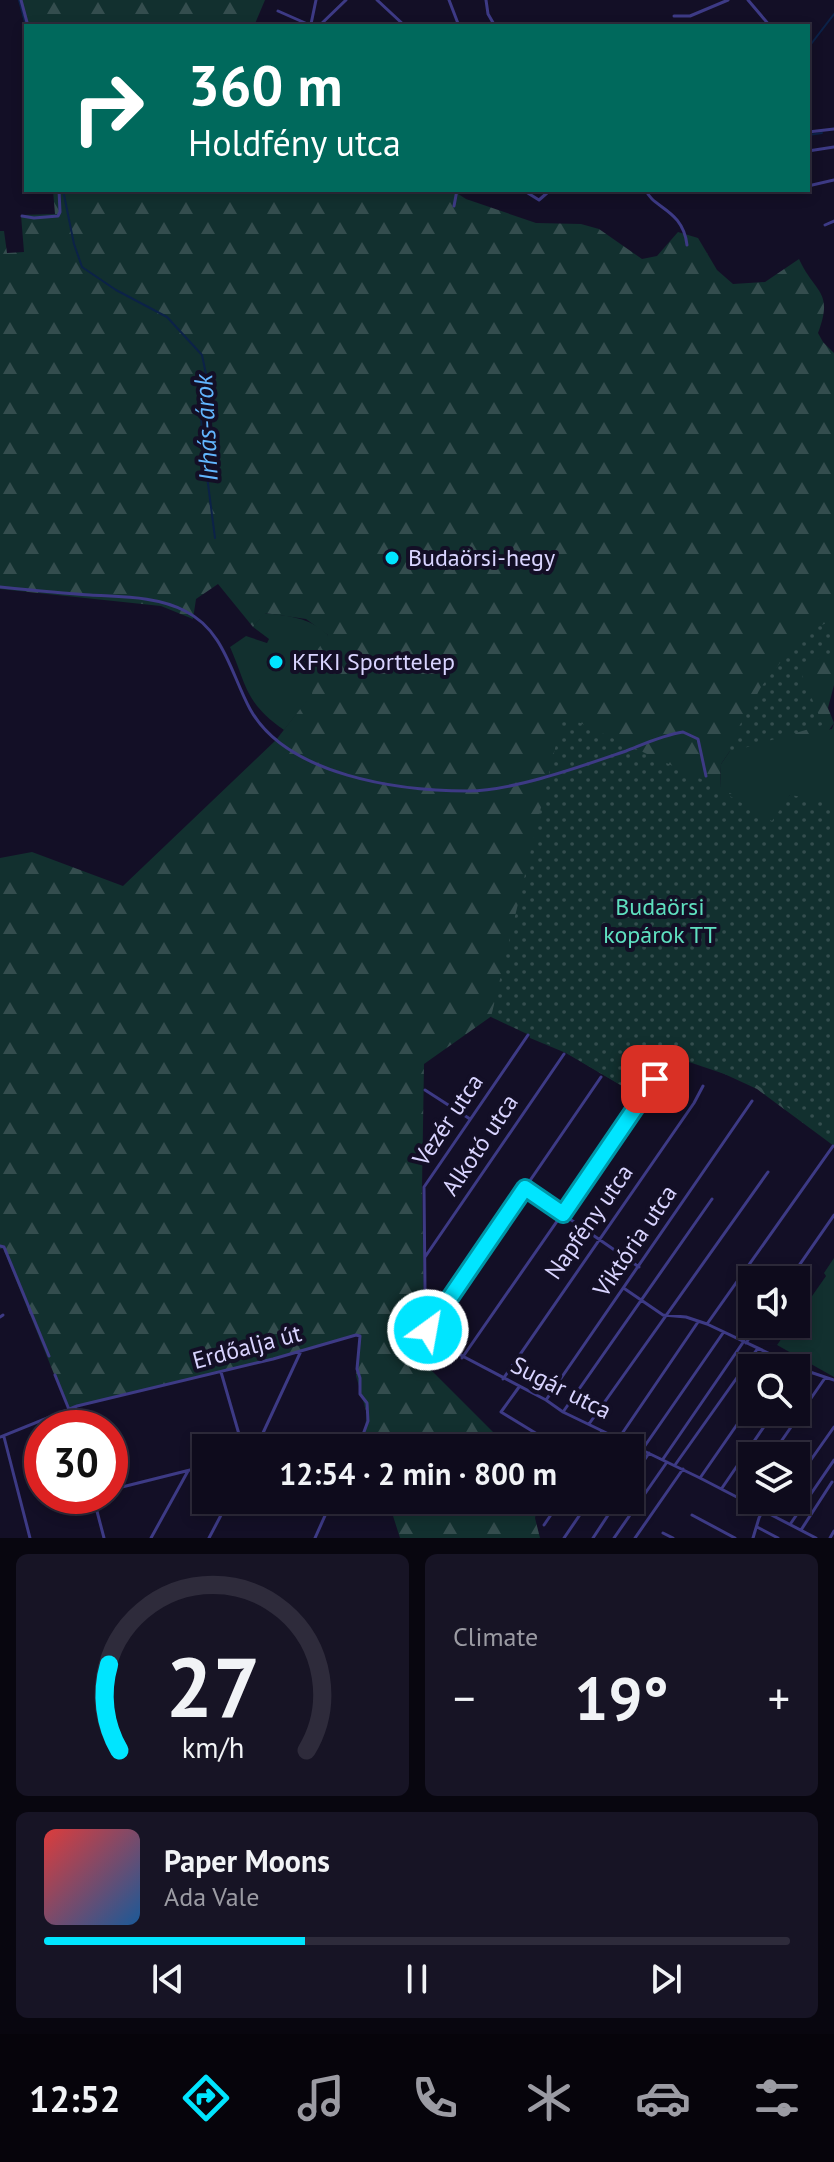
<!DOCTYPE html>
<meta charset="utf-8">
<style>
:root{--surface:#0e0b1c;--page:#171425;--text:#f1f3f6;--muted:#9b9ba3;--line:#2e2b3b;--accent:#00e5ff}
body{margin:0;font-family:"PT Sans",sans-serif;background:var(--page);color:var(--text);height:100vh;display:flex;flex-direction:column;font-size:30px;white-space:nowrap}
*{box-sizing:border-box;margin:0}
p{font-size:26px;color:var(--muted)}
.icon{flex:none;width:44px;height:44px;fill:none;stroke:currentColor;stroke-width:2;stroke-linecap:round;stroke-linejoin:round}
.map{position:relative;height:1538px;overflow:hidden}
.drawer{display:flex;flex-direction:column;gap:16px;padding:16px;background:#08060f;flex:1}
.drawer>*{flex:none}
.hud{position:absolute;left:24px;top:24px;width:786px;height:168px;border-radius:0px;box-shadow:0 4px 12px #0003,0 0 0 2px var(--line);background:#00695c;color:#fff;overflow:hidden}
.fabs{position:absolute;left:738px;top:1266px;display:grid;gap:16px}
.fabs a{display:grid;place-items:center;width:72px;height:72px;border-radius:0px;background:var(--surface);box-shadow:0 4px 12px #0003,0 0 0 2px var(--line);font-size:40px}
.speed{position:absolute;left:24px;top:1410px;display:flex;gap:16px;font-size:40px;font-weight:700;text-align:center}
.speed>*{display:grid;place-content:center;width:104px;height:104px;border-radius:50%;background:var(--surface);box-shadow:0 4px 12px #0003,0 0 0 2px var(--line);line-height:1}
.speed .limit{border:12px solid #d22;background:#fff;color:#111}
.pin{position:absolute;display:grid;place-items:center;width:68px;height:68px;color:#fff;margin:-34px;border-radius:16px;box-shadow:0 4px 12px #0006}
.me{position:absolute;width:88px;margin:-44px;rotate:32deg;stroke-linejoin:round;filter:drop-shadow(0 0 6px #0008)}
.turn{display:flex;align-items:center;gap:28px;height:168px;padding:0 32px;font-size:36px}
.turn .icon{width:104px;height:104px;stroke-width:2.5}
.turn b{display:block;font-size:56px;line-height:68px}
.big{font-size:60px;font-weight:800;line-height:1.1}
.drawer .card{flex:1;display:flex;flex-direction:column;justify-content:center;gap:12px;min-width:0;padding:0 28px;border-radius:12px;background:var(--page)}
.drawer .dial{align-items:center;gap:0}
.dial svg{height:208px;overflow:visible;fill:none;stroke:var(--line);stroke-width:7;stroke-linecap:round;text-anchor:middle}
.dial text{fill:var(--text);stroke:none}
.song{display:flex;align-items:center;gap:24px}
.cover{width:96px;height:96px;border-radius:12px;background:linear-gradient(135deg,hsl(0 70% 55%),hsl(210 70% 35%))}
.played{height:8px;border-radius:4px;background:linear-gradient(90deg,var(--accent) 35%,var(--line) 35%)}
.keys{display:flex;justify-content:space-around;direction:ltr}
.heat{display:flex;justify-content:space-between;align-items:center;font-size:44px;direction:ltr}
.drawer .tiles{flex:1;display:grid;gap:16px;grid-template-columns:1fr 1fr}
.card:last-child{grid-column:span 2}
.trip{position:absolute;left:192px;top:1434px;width:452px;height:80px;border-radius:0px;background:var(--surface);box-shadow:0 4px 12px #0003,0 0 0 2px var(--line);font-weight:800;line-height:80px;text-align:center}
.tab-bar{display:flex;height:128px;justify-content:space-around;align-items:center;background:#06040b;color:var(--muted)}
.tab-bar .icon{width:56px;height:56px}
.tab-bar .active{color:var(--accent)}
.tab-bar b{font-size:36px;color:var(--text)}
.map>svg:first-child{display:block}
.grass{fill:#12302f}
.forest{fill:url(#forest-firs)}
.park{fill:url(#park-dots)}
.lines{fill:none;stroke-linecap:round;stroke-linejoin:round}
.stream{stroke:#0c2248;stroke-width:2}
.street{stroke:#3d3a85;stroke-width:3}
.route-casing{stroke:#0095a6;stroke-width:20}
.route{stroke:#00e5ff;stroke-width:14}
.poi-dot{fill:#00e5ff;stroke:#130f26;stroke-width:3}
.labels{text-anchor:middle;stroke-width:8;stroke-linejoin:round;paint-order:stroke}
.poi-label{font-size:24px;fill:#d9d4ff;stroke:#130f26;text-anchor:start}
.park-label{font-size:24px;fill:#5fe0c0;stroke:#130f26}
.street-label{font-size:24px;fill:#d9d4ff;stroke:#130f26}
.water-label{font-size:26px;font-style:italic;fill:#62b6ff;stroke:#130f26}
</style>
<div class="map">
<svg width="834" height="1538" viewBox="0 0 834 1538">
<defs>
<pattern id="forest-firs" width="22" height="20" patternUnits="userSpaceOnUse" patternTransform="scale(2)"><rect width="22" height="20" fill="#12302f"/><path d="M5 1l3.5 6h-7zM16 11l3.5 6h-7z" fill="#344d4e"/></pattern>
<pattern id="park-dots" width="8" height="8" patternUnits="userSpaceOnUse" patternTransform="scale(2)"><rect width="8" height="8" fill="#12302f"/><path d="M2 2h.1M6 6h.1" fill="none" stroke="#344d4e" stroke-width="1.8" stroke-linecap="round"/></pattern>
</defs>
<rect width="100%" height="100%" fill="#130f26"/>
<path class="grass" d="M264 613C288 616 310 617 328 635L313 694 284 730C245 703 247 686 230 647L246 636 267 643 269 639 253 627Z
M834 723V809L799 795H790L777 817 764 826 720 788 721 764 736 742 832 729Z
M834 1258V1377L777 1345 792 1324H796V1319L826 1276 824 1273Z"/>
<path class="forest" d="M21 0H265L254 26H28Z
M53 190H452L466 199 536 223 581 224 599 229 642 259 657 256 678 232 698 238 717 270 733 284 765 282 799 259C815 294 834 290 818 333L823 342 834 353V685L828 708 834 723 826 734 767 737 736 742 721 764 720 787 740 799 744 808 770 820 777 817 783 810 782 805 790 795 806 793 821 805 834 809V1146L757 1089 694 1060H686L670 1076 656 1074 637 1090H629L566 1053 530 1038 529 1032 496 1013 424 1064 422 1187 424 1309 420 1322 429 1328 424 1363 509 1448H379L364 1433 367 1414 356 1376 360 1336 356 1335 273 1359 77 1406 69 1411 3 1248 0 1249V858L32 852 123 886 276 740 312 694 318 649 328 635 306 619 265 613 253 627 218 584 196 599 193 619 161 606 0 589V231H4L7 253 24 252 21 215 55 214Z
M388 1500H539L535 1518 540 1538H400Z"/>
<path class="park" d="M834 620V662L825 655 799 668 823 725 730 752 727 748 761 687 786 655 807 631Z
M563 715 701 779 772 821 790 795 834 802V1141L757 1085 686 1061 629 1090 563 1051 491 1017Z"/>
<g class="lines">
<path class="stream" d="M19 0 26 26
M808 48 834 14
M808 135 822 133
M63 190 74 244 82 267 116 290 167 317 202 355 207 379 201 416 203 445 215 538"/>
<path class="street" d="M21 0 28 26
M377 0 405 26
M449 0 459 26
M486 0 488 14 495 26
M748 0 770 26
M278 11 312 26
M674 16H690L728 0
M311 24 316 0
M319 26 346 0
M808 132 834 129
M808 151 834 147
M808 186 834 180
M523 190 539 200 547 193
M646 190C652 208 683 209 687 245
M454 206 457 190
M22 216 34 218 58 216 60 212 59 190
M825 225 834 221
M0 587C30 590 60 593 90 595 121 597 157 596 185 611 224 630 231 674 250 709 287 776 400 791 468 791 513 791 582 766 626 751 644 744 663 735 683 732L698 739 706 776
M528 1035 424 1187 425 1289 430 1339 546 1400 563 1412 700 1478 816 1538
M425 1090 470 1119
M525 1188 639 1267
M0 1246 4 1247 49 1356
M425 1257 564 1054
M789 1280 834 1215
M625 1289 663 1315 686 1317 707 1324 804 1370 834 1380
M0 1317 3 1315
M707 1324 833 1146
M429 1328 601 1077
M746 1343 759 1324
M462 1358 658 1076
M777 1368 783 1360
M221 1372 243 1448
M55 1375 68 1407 73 1428
M503 1379 694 1103 703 1086
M796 1381 803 1371
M519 1387 501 1412 560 1448
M546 1400 752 1101
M563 1412 712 1199
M589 1424 768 1172
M0 1437 77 1406 273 1359 356 1335 360 1336 357 1369 360 1378V1394L367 1403 368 1421 358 1448
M4 1437 30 1538
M619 1438 698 1322
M256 1448 301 1351
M592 1448 602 1431
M642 1450 723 1333
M771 1456 825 1378
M663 1459 744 1341
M675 1465 758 1348
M700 1478 752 1403
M796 1481 834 1427
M630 1482 649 1453
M722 1488 774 1412
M110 1490 206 1466
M93 1496 104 1538
M741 1498 752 1483
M692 1515 735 1538
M772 1515 783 1500
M791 1523 834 1460
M544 1525 561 1500
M757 1527 778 1538
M801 1530 832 1482
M663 1533 673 1538
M151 1538 188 1471
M209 1538 229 1500
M315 1538 332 1500
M564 1538 590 1500
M593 1538 618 1500
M614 1538 667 1462
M635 1538 683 1469
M753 1538 759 1518 768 1500
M830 1538 834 1531"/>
</g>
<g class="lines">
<g class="route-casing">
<path id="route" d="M428 1330 525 1188 563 1214 655 1079"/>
</g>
<use href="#route" class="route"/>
</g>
<g class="poi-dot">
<circle cx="392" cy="558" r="8"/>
<circle cx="276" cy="662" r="8"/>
</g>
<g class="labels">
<g class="poi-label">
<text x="408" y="566">Budaörsi-hegy</text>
<text x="292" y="670">KFKI Sporttelep</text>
</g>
<g class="park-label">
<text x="660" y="915">Budaörsi<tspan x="660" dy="28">kopárok TT</tspan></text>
</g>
<g class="street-label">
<text transform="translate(448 1120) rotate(-56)" y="8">Vezér utca</text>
<text transform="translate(480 1145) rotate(-56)" y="8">Alkotó utca</text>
<text transform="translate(589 1222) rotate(-55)" y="8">Napfény utca</text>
<text transform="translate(635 1241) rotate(-56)" y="8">Viktória utca</text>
<text transform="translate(247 1347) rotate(-15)" y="8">Erdőalja út</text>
<text transform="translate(561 1388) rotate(27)" y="8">Sugár utca</text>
</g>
<g class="water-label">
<text transform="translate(206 428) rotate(-93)" y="9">Irhás-árok</text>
</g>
</g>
</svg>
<div class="fabs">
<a><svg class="icon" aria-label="sound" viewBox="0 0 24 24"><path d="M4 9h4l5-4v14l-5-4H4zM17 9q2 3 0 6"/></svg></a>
<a><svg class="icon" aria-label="search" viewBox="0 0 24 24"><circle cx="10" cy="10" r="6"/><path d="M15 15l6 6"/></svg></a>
<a><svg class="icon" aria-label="layers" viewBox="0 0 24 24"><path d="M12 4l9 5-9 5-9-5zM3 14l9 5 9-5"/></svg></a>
</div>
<div class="speed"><div class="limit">30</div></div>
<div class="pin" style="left:655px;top:1079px;background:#d93025"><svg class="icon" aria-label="arrive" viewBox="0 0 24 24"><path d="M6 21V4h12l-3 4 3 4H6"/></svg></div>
<svg class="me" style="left:428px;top:1330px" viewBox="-20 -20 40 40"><circle r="17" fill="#00e5ff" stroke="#fff" stroke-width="3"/><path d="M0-11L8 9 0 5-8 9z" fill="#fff"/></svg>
<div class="trip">12:54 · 2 min · 800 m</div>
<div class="hud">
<div class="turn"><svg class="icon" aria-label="right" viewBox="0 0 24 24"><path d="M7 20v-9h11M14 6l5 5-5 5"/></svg><div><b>360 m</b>Holdfény utca</div></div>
</div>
</div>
<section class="drawer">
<div class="tiles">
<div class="card dial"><svg viewBox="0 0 100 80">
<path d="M14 69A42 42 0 1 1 86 69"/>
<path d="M14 69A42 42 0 0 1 10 36" stroke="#00e5ff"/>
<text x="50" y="56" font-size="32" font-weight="700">27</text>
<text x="50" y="72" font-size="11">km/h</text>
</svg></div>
<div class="card"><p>Climate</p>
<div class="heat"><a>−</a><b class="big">19°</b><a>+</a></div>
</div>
<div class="card">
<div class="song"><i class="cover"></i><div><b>Paper Moons</b><p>Ada Vale</p></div></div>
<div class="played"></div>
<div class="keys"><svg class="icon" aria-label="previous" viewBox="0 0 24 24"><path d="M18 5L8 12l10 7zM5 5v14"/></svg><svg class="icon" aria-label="pause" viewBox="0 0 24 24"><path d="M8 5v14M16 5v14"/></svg><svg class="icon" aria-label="next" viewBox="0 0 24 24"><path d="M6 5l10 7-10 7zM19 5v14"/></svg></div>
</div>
</div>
</section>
<nav class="tab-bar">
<b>12:52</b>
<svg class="icon active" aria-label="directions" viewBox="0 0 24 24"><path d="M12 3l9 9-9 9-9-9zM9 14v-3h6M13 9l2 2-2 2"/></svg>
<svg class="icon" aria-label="music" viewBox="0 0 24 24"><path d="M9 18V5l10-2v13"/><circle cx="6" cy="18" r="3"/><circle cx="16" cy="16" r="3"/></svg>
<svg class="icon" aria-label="phone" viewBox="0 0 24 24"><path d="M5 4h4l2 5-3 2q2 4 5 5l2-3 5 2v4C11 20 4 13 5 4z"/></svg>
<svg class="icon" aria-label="climate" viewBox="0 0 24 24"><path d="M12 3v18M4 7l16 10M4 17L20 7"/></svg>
<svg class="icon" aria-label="car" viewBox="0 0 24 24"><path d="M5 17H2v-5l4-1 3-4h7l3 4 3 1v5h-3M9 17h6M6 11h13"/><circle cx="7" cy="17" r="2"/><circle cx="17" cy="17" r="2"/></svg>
<svg class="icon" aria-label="filters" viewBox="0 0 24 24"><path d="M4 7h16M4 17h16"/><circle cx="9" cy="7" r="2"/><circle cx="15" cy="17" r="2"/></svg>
</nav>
